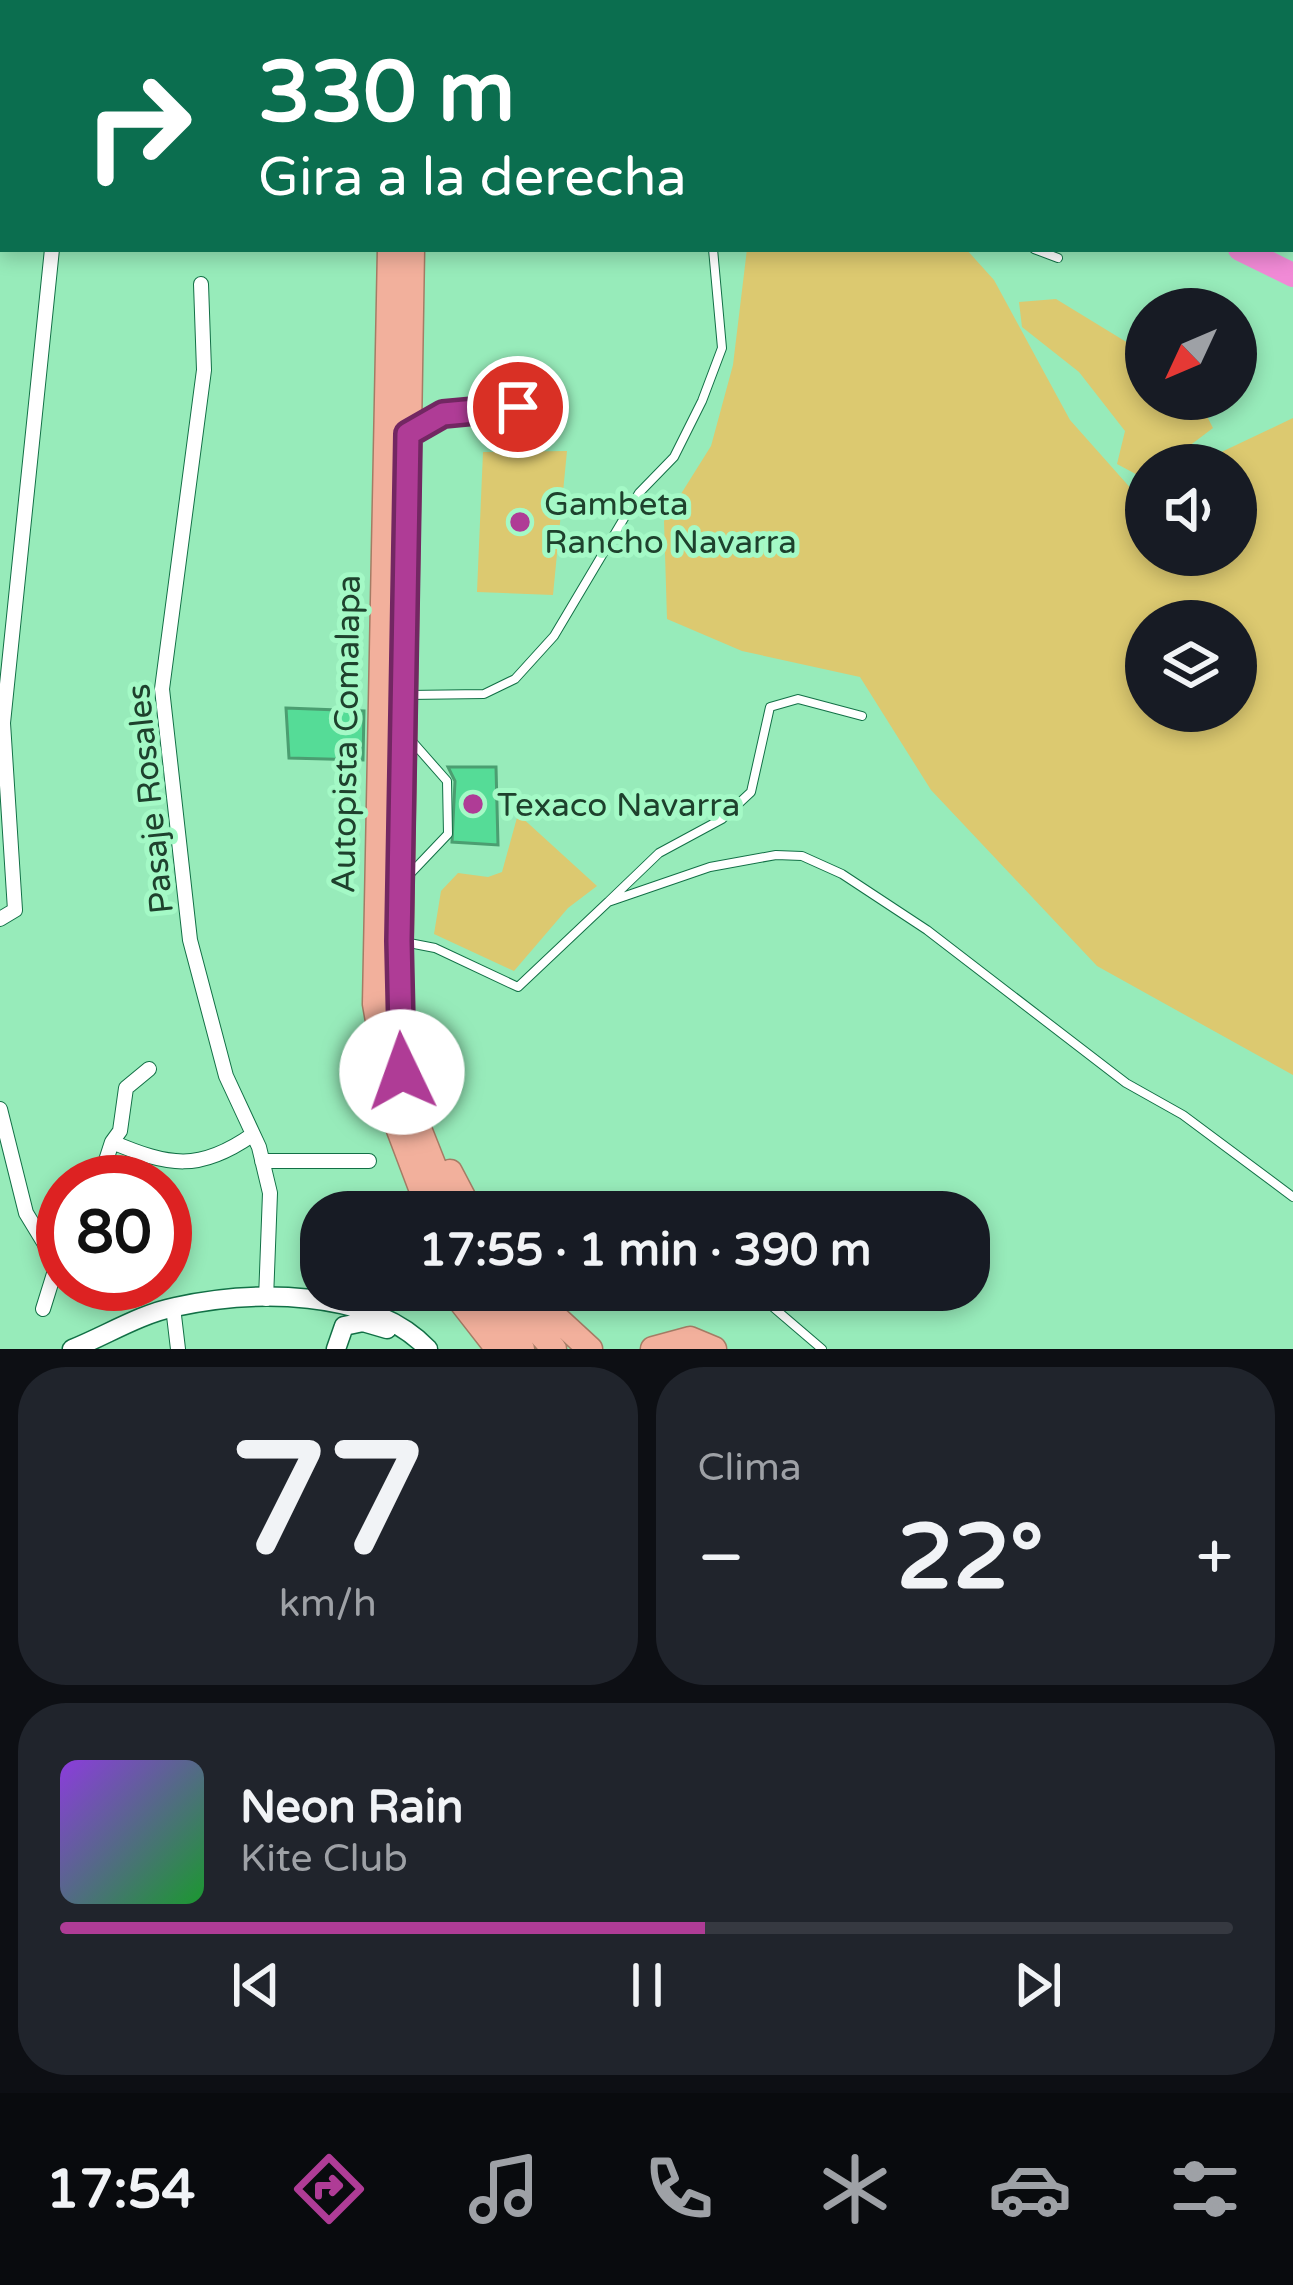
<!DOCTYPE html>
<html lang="es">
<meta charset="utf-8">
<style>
:root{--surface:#171b24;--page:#20242c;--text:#f1f3f6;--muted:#9ea1a6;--line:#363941;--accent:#af3c96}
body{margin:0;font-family:"Varela Round",sans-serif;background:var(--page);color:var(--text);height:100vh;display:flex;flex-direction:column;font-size:45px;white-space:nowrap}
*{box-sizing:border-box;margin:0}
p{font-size:39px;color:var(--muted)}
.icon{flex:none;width:66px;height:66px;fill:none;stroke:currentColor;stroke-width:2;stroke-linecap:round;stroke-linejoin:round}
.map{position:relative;height:1349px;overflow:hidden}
.details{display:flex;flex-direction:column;gap:18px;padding:18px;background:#0d0f14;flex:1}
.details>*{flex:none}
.hud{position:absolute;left:0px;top:0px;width:1293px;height:252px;box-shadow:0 6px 18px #0003;background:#0b6e4f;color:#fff;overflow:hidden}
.needle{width:78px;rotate:226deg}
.buttons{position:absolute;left:1125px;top:288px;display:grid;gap:24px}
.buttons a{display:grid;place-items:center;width:132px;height:132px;border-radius:50%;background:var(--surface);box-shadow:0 6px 18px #0003;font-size:60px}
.speed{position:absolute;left:36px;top:1155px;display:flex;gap:24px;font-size:60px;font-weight:700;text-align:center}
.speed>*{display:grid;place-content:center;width:156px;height:156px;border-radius:50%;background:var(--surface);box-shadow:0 6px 18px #0003;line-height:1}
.speed .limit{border:18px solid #d22;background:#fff;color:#111}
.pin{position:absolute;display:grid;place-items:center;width:102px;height:102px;color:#fff;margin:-51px;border:6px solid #fff;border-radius:50%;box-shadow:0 3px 12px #0007}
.me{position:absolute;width:132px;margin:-66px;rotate:357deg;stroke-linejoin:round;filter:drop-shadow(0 0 9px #0008)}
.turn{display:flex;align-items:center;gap:42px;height:252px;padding:0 60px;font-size:54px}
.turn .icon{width:156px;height:156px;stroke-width:2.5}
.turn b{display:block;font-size:84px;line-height:102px}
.big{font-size:90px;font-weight:800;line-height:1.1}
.details .tile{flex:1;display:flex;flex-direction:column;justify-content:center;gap:18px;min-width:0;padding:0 42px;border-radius:48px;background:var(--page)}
.details .dial{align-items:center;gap:0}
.dial b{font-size:156px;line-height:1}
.song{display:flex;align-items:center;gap:36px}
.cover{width:144px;height:144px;border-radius:18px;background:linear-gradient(135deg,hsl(270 70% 55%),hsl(130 70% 35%))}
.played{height:12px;border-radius:6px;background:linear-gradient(90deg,var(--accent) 55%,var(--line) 55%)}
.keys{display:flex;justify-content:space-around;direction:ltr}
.heat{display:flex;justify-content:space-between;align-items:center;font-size:66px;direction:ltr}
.details .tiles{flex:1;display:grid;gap:18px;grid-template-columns:1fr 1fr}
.tile:last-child{grid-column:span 2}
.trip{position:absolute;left:300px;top:1191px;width:690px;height:120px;border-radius:48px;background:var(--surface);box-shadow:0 6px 18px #0003;font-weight:800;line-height:120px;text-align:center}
.dock{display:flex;height:192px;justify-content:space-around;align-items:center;background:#090b0e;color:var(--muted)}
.dock .icon{width:84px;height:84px}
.dock .on{color:var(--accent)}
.dock b{font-size:54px;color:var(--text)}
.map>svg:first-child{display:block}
.green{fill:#dcc970;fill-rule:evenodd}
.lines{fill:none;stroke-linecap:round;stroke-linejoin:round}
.river{stroke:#f18ad6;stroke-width:24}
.building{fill:#55dc97;stroke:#4b9e71;stroke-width:3}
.service-casing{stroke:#127046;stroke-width:10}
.minor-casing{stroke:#127046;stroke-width:16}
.tertiary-casing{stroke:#127046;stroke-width:21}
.trunk-casing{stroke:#a57c65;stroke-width:27}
.service{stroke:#fff;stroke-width:8}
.minor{stroke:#fff;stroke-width:14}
.tertiary{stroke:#fff;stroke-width:18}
.trunk{stroke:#f2b09c;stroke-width:24}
.route-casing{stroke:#722762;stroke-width:30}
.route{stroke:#af3c96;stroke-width:21}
.poi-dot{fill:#af3c96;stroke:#a4f9c6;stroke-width:4.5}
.labels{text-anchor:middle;stroke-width:10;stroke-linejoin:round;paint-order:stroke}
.poi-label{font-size:33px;fill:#1e412d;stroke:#a4f9c6;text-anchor:start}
.street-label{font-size:33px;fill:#1e412d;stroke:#a4f9c6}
</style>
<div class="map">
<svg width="1293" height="1349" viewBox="0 0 1293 1349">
<rect width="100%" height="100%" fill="#97ebba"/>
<path class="green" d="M747 249H966L994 280 1070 420 1134 492 1146 487V555H1236V465H1194L1293 418V1075L1097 966 931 790 860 677 742 651 667 619 664 521 711 446 733 365ZM1146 621H1236V711H1146Z
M1056 299 1146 354V399H1198L1213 428 1164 465H1146L1145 479 1117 464 1125 431 1079 372 1022 327 1019 302Z
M567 451 553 595 477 592 483 452Z
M518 814 597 886 568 908 514 971 434 934 441 891 458 873 488 877 502 872Z"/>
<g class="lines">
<path class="river" d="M938 0 940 3
M1240 249 1293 275"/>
</g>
<path class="building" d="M286 708 364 711 363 760 289 758Z
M448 767H496L498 845 452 842 455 781Z"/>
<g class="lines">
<g class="service-casing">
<path id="service" d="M688 0 692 3
M836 0 838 3
M899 0 900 3
M447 3H481
M506 3 516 0
M652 3 666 0
M1034 249 1058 258
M414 430 443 414 518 407
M408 695 484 694 515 679 554 636 639 493 674 457 702 401 722 348 713 249
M409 875 448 834 447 781 410 739
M609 901 659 853 722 819 751 792 770 707 798 699 862 716
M404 942 435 948 518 987 608 902 710 867 776 855 802 856 842 874 927 930 1126 1083 1183 1115 1293 1197
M753 1290 822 1349"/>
</g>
<g class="minor-casing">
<path id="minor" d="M1095 0 1097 3
M90 3 95 0
M1163 3 1166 0
M1285 3 1288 0
M1290 119 1293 116
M1290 147 1293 149
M201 284 204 370 162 689 190 940 226 1076 259 1147 270 1193 266 1299
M0 919 15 910 3 723 52 249
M149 1069 126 1088 120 1131 112 1142C169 1166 199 1172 252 1135
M0 1109 26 1213 57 1264 43 1309
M262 1161H369
M99 1182 112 1142
M173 1307 178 1349"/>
</g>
<g class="tertiary-casing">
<path id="tertiary" d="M344 1326 363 1322 387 1329
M72 1349C105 1336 140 1314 175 1307 252 1290 370 1288 428 1349
M336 1349 344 1326"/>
</g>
<g class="trunk-casing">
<path id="trunk" d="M397 3V0
M419 3V0
M390 249 375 1004 396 1122 430 1212
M412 249 399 1033 408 1101 452 1212
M450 1172 471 1212
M452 1290 498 1349
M476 1290 522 1349
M501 1290 554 1349
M526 1290 590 1349
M653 1349 690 1339 714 1349"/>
</g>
<use href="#service" class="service"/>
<use href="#minor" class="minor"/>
<use href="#tertiary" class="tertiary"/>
<use href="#trunk" class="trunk"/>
</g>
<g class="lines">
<g class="route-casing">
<path id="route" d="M402 1072 399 941 408 434 443 414 518 407"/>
</g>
<use href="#route" class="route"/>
</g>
<g class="poi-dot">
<circle cx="520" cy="522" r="12"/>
<circle cx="473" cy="804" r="12"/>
</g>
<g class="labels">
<g class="poi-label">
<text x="544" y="515">Gambeta<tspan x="544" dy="38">Rancho Navarra</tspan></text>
<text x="497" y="816">Texaco Navarra</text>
</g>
<g class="street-label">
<text transform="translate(345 734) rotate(-89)" y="12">Autopista Comalapa</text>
<text transform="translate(149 799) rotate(-96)" y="12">Pasaje Rosales</text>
</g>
</g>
</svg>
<div class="buttons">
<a><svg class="needle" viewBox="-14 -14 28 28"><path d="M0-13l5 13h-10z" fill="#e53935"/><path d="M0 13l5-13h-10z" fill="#9ea1a6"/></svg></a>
<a><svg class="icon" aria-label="sound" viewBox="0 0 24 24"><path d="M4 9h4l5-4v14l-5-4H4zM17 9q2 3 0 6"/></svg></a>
<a><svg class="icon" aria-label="layers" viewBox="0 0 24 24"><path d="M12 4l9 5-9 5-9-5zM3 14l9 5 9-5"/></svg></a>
</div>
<div class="speed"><div class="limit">80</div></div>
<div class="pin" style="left:518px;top:407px;background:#d93025"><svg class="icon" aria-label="arrive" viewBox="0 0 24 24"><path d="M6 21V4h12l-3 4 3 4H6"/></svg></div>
<svg class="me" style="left:402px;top:1072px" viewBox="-20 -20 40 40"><circle r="19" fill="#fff"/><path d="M0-13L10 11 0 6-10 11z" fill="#af3c96"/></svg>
<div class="trip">17:55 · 1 min · 390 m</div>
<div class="hud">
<div class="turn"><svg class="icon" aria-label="right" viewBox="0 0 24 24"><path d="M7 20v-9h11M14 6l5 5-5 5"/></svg><div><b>330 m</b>Gira a la derecha</div></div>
</div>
</div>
<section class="details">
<div class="tiles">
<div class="tile dial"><b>77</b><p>km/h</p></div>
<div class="tile"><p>Clima</p>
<div class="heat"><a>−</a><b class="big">22°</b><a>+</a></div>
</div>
<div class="tile">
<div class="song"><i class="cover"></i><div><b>Neon Rain</b><p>Kite Club</p></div></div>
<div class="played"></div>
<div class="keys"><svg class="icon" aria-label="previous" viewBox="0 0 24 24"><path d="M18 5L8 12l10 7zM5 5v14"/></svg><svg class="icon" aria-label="pause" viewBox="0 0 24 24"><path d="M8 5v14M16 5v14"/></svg><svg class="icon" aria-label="next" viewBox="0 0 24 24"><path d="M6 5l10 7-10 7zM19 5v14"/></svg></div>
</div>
</div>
</section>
<nav class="dock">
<b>17:54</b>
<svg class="icon on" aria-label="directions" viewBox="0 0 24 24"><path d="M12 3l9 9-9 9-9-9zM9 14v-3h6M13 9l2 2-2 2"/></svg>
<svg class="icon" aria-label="music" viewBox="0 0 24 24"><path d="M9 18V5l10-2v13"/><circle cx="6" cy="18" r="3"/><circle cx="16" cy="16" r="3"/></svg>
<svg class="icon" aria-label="phone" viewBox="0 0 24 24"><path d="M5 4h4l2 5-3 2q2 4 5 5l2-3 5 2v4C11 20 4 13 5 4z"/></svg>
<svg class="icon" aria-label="climate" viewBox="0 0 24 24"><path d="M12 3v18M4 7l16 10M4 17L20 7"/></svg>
<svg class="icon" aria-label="car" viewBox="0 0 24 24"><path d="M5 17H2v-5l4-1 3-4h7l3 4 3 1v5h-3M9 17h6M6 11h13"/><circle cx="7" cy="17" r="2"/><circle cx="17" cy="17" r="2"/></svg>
<svg class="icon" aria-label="filters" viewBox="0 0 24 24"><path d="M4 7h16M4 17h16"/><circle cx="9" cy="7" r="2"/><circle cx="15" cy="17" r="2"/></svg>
</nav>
